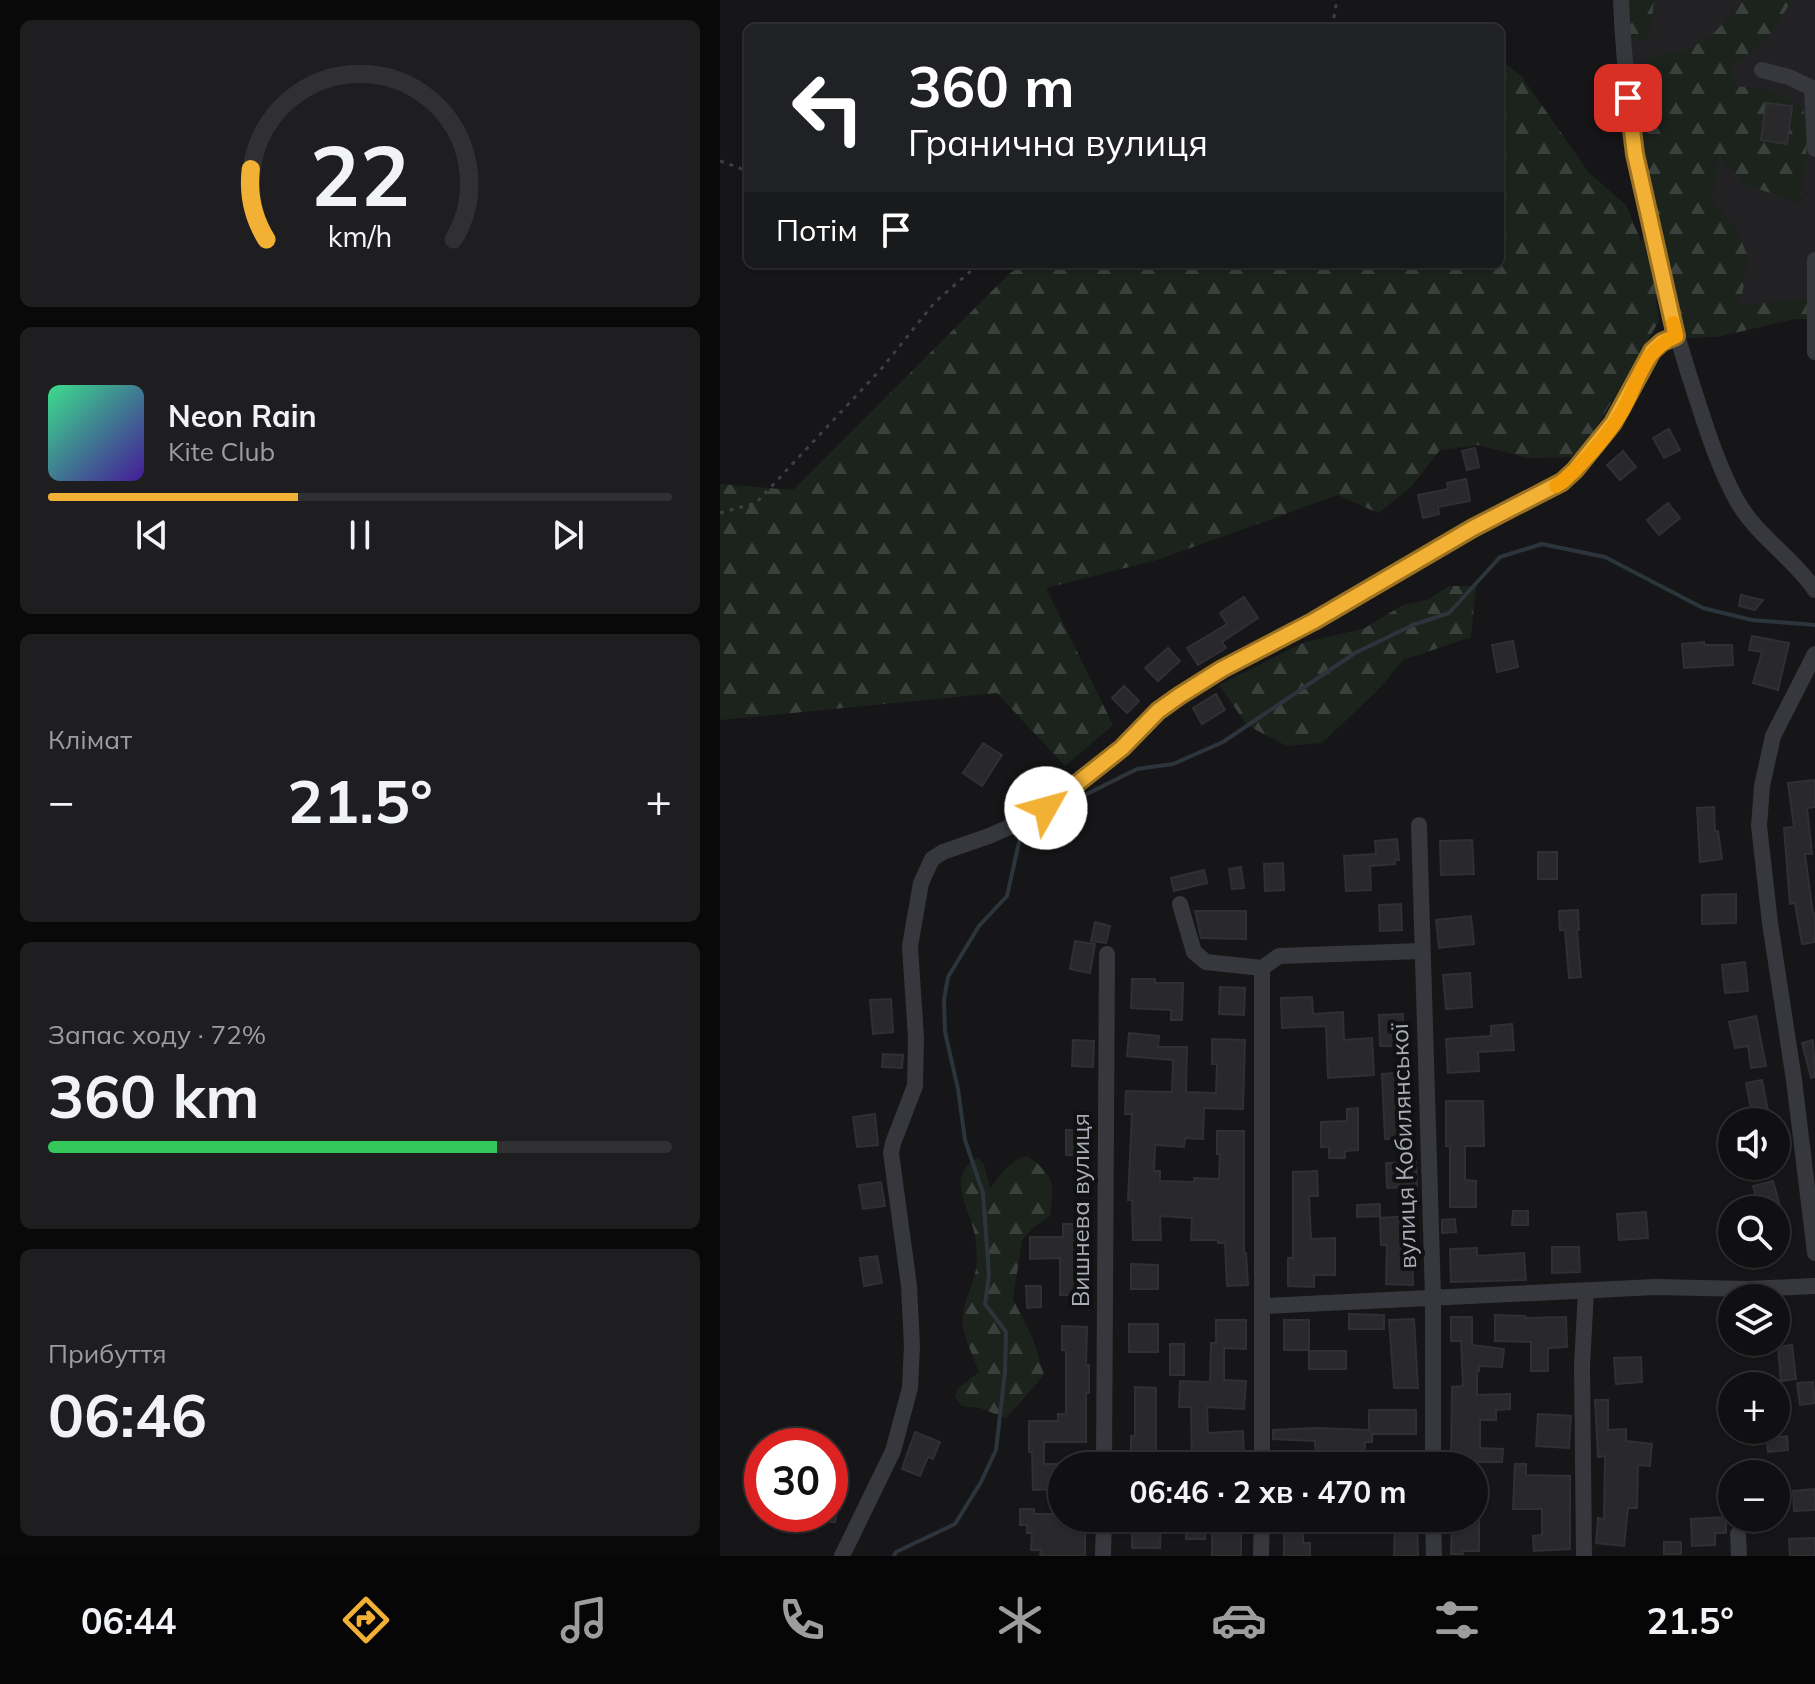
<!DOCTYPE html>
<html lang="uk">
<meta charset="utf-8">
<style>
:root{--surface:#101012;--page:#1e1e20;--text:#f1f3f6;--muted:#9c9d9f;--line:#303032;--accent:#f2b134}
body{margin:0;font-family:Mulish,sans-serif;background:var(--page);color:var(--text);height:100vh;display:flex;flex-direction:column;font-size:30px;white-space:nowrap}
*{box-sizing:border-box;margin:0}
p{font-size:26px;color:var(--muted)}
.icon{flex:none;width:44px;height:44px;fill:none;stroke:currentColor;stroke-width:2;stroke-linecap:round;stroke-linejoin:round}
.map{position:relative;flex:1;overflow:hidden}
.side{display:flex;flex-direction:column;gap:20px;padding:20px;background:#09090a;width:720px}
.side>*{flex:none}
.hud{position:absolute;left:24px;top:24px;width:760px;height:244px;border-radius:12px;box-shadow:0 2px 6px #0004,0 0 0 2px var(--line);background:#202124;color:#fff;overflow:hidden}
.buttons{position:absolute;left:998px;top:1108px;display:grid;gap:16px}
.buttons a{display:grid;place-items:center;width:72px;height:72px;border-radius:50%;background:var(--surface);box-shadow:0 2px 6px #0004,0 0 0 2px var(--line);font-size:40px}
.speed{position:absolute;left:24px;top:1428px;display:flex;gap:16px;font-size:40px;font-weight:700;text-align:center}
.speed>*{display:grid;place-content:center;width:104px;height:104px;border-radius:50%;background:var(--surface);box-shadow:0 2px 6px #0004,0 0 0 2px var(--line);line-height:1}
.speed .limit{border:12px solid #d22;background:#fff;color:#111}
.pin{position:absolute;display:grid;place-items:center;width:68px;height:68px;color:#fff;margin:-34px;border-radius:16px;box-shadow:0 4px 12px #0006}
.me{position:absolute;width:88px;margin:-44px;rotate:52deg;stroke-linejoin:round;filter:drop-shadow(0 0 6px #0008)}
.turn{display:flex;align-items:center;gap:28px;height:168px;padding:0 32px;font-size:36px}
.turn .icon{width:104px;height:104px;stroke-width:2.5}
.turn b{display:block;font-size:56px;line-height:68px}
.then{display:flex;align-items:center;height:76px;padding:0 32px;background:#0003;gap:16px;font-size:30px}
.big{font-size:60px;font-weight:700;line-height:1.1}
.side .tile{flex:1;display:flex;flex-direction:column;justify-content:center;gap:12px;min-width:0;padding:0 28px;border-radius:12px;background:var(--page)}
.side .dial{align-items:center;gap:0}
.dial svg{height:208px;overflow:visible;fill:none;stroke:var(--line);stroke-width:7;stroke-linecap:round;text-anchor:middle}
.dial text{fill:var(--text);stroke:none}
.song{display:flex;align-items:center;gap:24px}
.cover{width:96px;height:96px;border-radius:12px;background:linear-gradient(135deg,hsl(150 70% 55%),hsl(260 70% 35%))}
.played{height:8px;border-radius:4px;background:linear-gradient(90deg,var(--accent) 40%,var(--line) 40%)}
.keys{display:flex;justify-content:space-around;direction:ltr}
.heat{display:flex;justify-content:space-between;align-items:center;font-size:44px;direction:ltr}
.charge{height:12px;border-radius:6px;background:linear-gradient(90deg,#34c759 72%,var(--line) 0)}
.trip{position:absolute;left:328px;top:1452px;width:440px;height:80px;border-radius:40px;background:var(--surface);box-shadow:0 2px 6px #0004,0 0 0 2px var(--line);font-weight:700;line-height:80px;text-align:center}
.menu{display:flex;height:128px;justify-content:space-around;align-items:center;background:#060607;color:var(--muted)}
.menu .icon{width:56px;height:56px}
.menu .active{color:var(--accent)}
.menu b{font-size:36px;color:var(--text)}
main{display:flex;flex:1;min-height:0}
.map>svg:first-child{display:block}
.built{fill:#222225}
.forest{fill:url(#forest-firs)}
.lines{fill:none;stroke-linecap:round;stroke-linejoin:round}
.stream{stroke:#2c353c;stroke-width:4}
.building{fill:#29292c;stroke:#303034;stroke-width:2}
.path{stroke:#3d3f44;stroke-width:3;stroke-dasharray:4 6;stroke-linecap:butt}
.minor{stroke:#37383d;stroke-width:16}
.route-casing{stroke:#9d7322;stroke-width:20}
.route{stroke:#f2b134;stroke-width:14}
.slow{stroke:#f59e0b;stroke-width:14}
.labels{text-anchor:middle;stroke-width:8;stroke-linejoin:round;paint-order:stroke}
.street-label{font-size:24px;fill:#a8adb8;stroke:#111113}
</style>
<main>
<section class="side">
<div class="tile dial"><svg viewBox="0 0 100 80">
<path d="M14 69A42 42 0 1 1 86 69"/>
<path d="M14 69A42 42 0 0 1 8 42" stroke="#f2b134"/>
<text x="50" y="56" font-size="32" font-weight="700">22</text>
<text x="50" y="72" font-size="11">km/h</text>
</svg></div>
<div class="tile">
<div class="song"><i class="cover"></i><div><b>Neon Rain</b><p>Kite Club</p></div></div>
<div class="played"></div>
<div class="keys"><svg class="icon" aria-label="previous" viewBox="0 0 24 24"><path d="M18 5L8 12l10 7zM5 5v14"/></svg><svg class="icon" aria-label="pause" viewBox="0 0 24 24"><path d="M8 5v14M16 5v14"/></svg><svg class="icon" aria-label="next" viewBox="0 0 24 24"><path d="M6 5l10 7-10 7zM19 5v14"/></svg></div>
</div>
<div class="tile"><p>Клімат</p>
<div class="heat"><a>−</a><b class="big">21.5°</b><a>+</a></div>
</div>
<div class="tile"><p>Запас ходу · 72%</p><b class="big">360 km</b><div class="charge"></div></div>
<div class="tile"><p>Прибуття</p><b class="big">06:46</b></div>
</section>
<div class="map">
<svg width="1095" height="1556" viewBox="0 0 1095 1556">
<defs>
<pattern id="forest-firs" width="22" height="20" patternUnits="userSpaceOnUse" patternTransform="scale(2)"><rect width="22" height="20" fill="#1c231d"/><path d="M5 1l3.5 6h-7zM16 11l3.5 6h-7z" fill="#3a403c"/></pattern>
</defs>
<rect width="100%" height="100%" fill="#161618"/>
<path class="built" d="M910 0H1095V307L965 327 912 75Z"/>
<path class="forest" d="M907 0H934L929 41 906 37Z
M1024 0H1072L1049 37 1010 68 1015 86 1051 90 1083 106 1087 144 1081 204 1022 183 999 156 992 201 1017 229 1028 258 1022 296 1013 306 1095 297V319H1075L997 337 964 338 962 315 936 300 939 321 859 457 807 458 759 445 720 450 691 487 658 513 618 495 437 560 326 588 393 725 345 766 277 693 0 720V484L73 490 290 273 305 264H780V59L802 77 869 173 906 205 921 241 933 210 908 71 937 55 965 52 992 35Z
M729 586H756L751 637 683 660 658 690 602 743 567 746 527 725 499 685 585 642 643 629 683 605 707 600Z
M308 1156C336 1178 334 1182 330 1216L314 1227 302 1240 293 1299 313 1339 324 1375 286 1418 260 1408 242 1406 235 1397 238 1388 259 1372C254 1357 244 1339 243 1324 241 1304 253 1287 256 1269 258 1259 256 1242 254 1231 249 1207 225 1176 257 1158L264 1164 270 1189C279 1176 291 1158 308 1156Z"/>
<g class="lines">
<path class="stream" d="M341 807 417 769 453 764 503 742 635 653 693 625 729 613 780 557 822 544 885 557 983 608 1032 620 1095 625
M174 1556 176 1552 235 1524 261 1482 276 1450 285 1372 286 1332 265 1304 269 1275 263 1193 245 1140 238 1089 225 1032 224 1000 228 977 259 926 287 896 302 829"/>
</g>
<path class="building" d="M1046 103 1072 106 1067 144 1041 140Z
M949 429 960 450 944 458 933 438Z
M755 448 759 467 747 470 742 451Z
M903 451 916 467 900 480 887 465Z
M746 479 750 501 718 507 719 514 703 518 698 495 728 489 727 483Z
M948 503 960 518 939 535 927 520Z
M1021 595 1043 600 1035 610 1019 606Z
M524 597 538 618 502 642 506 648 478 665 467 648 507 624 500 613Z
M1032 636 1069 643 1058 690 1033 683 1042 652 1029 650Z
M793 641 798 667 777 672 772 645Z
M984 642V645H1012L1013 665 964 668 962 644Z
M448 648 460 661 438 681 425 668Z
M404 686 419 701 407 713 392 698Z
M496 694 505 710 482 724 473 708Z
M263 743 282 755 262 786 243 773Z
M1095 780V807L1087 808 1092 854H1085L1093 914 1095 913V942L1082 944 1075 903 1070 904 1064 828 1074 827 1068 783Z
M994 807 995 831H998L1002 859 980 862 977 808Z
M677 839 679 860H675V864L650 866 651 890 626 891 624 856 656 854 655 841Z
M752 840 754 874 721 875 720 841Z
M818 852H837V879H818Z
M563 863 564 890 545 891 544 864Z
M521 867 524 888 512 889 509 869Z
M484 870 487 883 454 891 451 878Z
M1016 894V923L982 924V895Z
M681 904 682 930 660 931 659 905Z
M858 910 859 930H857L861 977 849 978 845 930H840L839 911Z
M475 911H526V939L481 938Z
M751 916 754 944 719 948 716 920Z
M375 922 390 926 386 943 371 941Z
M355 941 375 944 370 973 350 969Z
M1025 962 1028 991 1005 993 1002 965Z
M750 973 752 1007 726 1009 723 975Z
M412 979H435V983H463L462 1020H451V1010L411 1008Z
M500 987 525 988 524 1015 499 1014Z
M592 997 593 1014 623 1012 624 1040 652 1038 654 1075 608 1078 606 1026 562 1028 561 998Z
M171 999 173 1032 153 1034 150 1000Z
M683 1014V1046H660L659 1015Z
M1036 1016 1046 1066 1031 1068 1028 1046 1015 1048 1009 1022Z
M792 1024 794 1050 758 1052 759 1071 728 1073 726 1039 771 1036V1026Z
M409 1033 439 1036 438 1047H467L466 1092 496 1093 497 1064H492V1039L525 1040 523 1109 484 1108 483 1139 465 1138 464 1147 435 1145 434 1171H440V1181L474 1182V1178L499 1179 500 1154H497V1131H524V1253H526L528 1285 507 1286 505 1243H498V1240H471L472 1218 440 1216 441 1240H413L412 1200H408L412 1114H405L406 1091 452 1092 453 1060 407 1056Z
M353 1040 374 1041 373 1067 352 1066Z
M1093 1040 1095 1077 1091 1078 1082 1043Z
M163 1054 183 1055 182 1068 162 1067Z
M688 1072 689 1139H665L662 1074Z
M1042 1080 1048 1111 1032 1114 1026 1083Z
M726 1101H763L764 1146H745V1180L756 1181V1207H730V1146H726Z
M638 1108V1150L625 1151V1158H609V1147H601V1122L627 1121V1109Z
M155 1114 158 1145 137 1147 133 1117Z
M346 1130H371V1155H346Z
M696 1162 697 1187 667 1188 666 1163Z
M597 1171 598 1196H589L591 1239 615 1238V1275H594V1287L568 1286V1258H573V1172Z
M1053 1181 1061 1210H1040L1033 1186Z
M161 1182 165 1206 143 1209 139 1185Z
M660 1204V1216L637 1217V1205Z
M793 1211H808V1225H792Z
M926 1212 928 1238 899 1240 897 1214Z
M691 1216 693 1285 666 1284 667 1245H661L660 1218Z
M735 1219 736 1232 722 1233V1220Z
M343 1224H370L367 1296 340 1295V1258L310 1259V1237H343Z
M832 1247H859L860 1272 832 1273Z
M757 1248V1256L804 1253 806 1280 731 1282 730 1249Z
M157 1256 162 1283 144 1286 140 1258Z
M411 1264 438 1265V1289H411Z
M306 1286H321V1307L307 1308Z
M629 1314 664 1315V1329H629Z
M775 1315 805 1316V1318L846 1317 847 1347 828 1348V1371H811V1342L775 1341Z
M731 1317H752V1345L784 1349 782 1367 759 1366V1371L757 1372V1395L790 1394V1409L776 1410V1420H760V1448L783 1449 782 1462H731L732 1387 743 1386 741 1341H731Z
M694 1319 698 1388H674L669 1320Z
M496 1320H526V1349L504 1348V1380L526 1381 524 1409 487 1407 488 1433 523 1431 524 1460 490 1462V1466H472L471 1407H459L460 1381 490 1382 491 1343H496Z
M564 1320H589V1350H564Z
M409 1324H438V1352H409Z
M342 1326 367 1327 366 1365H369V1393H366V1442H324V1464H342V1489L313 1490 312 1452H309V1421H338V1414H346V1350H342Z
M450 1344H464V1375H450Z
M1072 1345 1076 1379 1061 1381 1058 1347Z
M589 1351H626V1369H589Z
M921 1357 922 1382 896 1384 894 1358Z
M1093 1382 1095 1403 1080 1405 1077 1383Z
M415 1387 436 1388V1463H411V1436H415Z
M875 1400H888V1430L906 1429V1441L932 1444 930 1466 918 1465 917 1508H908L904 1546 876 1543 878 1518 884 1519 885 1456 878 1457Z
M649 1410H696V1434H652V1442H645L644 1466H596L595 1441 553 1439V1430L597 1428 649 1430Z
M818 1414 851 1416 849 1448 816 1446Z
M195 1432 220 1442 213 1459 208 1457 200 1476 182 1469Z
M1067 1436 1068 1450 1048 1452 1047 1438Z
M688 1452H702V1466H688Z
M795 1464H806V1475L850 1476V1549L814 1551 813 1536 822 1535V1509H793Z
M110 1475 125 1479 115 1522H110Z
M1095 1489V1510L1074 1511 1073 1491Z
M300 1509H314V1514H342V1518H365V1556H320L321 1550H311L312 1533H307V1525H300Z
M1006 1517V1533H995V1545L972 1546 971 1519Z
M564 1518H583V1543H590V1556H564Z
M675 1518H697L698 1556H674Z
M732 1518 759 1519V1551H743V1554H731Z
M466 1519H485V1539H466Z
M412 1520 441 1521 440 1548H412Z
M492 1528 521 1529V1556H492Z
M1095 1538V1556H1070L1069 1539Z
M944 1542H961V1554H944Z"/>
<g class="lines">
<path class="path" d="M612 28 617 0
M0 161 28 171
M0 513 36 503 162 368 215 302 259 264"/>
<path class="minor" d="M901 0C906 128 931 253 969 375 983 417 995 460 1016 499 1036 536 1072 556 1095 590
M1042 70 1069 77 1092 88
M1092 88 1095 149
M1095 260V352
M1095 654 1053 736 1042 786 1039 826 1050 923 1074 1080 1095 1253
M699 825 713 1296V1466
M460 904 474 952 486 962 542 968 559 956 701 951
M542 968V1466
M544 1306 935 1287 1028 1289 1095 1286
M384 1466 387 954
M713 1518 714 1556
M1018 1534 1019 1556
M122 1556 173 1451 190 1388 192 1346 189 1286 171 1153 173 1143 195 1086 196 1038 190 946 201 883 212 859 223 852 269 836 310 818 344 796 402 748 438 711 459 696 502 669 594 621 753 528 842 482C863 465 890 432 903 409 920 379 923 351 956 336
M383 1556 384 1518
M541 1556 542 1518
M864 1556 862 1366 866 1291"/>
</g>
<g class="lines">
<g class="route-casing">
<path id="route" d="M326 808 402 748 438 711 459 696 502 669 594 621 753 528 842 482 855 470 893 423 932 351 942 342 956 336 915 154 908 98"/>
</g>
<use href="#route" class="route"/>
<path class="slow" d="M836 486C859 470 889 434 903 410 920 379 922 351 956 336L953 323"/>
</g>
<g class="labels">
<g class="street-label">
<text transform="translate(684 1146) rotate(-92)" y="8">вулиця Кобилянської</text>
<text transform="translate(361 1210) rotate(-90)" y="8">Вишнева вулиця</text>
</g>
</g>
</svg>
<div class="buttons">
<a><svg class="icon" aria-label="sound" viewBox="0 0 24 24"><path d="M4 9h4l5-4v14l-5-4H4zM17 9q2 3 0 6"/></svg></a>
<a><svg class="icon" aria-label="search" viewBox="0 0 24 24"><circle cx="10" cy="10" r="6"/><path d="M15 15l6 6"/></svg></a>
<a><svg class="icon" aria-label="layers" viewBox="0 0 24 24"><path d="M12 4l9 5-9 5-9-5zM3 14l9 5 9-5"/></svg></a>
<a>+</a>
<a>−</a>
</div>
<div class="speed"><div class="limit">30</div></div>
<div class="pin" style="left:908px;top:98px;background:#d93025"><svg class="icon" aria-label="arrive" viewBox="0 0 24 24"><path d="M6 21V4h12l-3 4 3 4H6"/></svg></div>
<svg class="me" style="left:326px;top:808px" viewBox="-20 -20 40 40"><circle r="19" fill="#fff"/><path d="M0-13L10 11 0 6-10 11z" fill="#f2b134"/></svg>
<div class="trip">06:46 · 2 хв · 470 m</div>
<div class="hud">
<div class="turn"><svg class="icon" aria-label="left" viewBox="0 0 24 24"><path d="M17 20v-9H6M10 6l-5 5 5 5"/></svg><div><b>360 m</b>Гранична вулиця</div></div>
<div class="then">Потім<svg class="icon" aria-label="arrive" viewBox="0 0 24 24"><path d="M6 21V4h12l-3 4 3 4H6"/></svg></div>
</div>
</div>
</main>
<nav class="menu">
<b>06:44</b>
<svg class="icon active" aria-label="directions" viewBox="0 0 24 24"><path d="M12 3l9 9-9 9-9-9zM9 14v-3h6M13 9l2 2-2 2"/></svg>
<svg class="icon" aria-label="music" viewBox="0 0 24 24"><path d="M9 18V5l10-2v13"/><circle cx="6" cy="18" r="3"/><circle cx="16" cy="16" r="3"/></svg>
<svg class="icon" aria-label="phone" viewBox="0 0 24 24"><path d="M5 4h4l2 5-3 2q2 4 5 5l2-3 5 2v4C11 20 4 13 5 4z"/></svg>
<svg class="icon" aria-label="climate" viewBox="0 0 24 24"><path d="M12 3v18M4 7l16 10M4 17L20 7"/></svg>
<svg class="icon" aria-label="car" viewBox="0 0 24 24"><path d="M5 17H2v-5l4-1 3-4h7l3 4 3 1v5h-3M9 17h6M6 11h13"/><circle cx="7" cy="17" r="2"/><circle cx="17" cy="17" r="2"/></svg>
<svg class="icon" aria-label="filters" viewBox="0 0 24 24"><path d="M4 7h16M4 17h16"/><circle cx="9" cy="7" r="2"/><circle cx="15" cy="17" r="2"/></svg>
<b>21.5°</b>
</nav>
